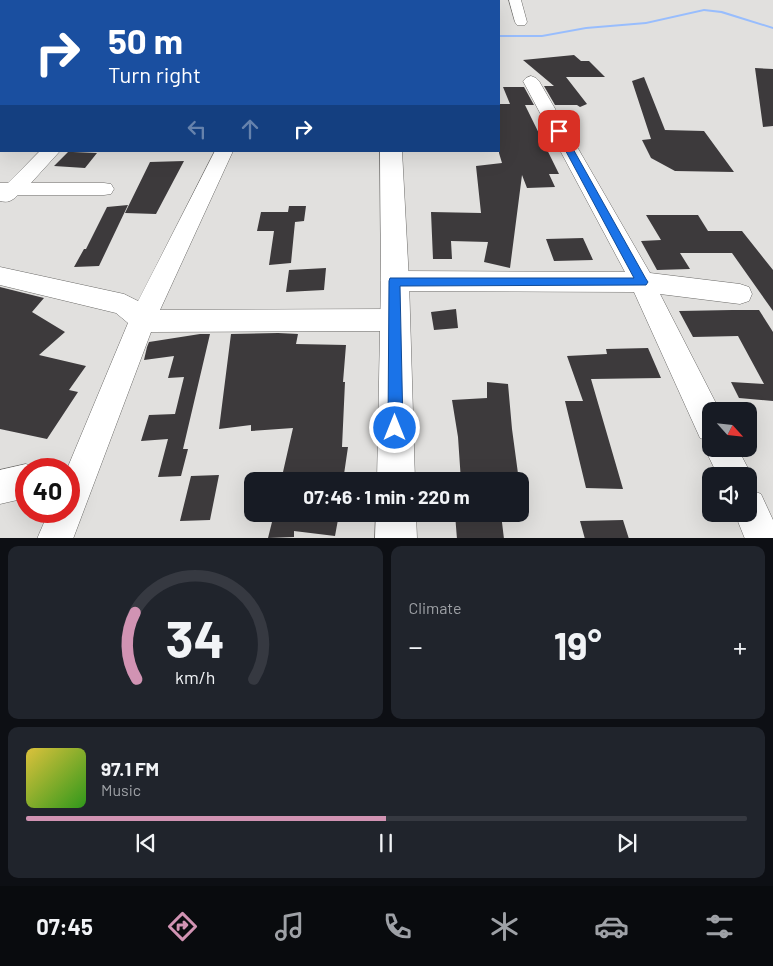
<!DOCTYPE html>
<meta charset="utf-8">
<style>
:root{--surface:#171b24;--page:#20242c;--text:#f1f3f6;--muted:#9ea1a6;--line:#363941;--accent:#d193b3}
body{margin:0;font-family:Barlow,sans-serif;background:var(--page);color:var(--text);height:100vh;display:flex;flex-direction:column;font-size:19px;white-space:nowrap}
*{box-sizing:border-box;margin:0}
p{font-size:16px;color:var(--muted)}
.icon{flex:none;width:28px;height:28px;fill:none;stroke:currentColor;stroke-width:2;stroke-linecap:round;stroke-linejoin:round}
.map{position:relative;height:538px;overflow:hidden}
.side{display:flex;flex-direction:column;gap:8px;padding:8px;background:#0d0f14;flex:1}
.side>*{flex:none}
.guide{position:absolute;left:0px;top:0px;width:500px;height:152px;box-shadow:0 5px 20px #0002;background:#1a4fa0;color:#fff;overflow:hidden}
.needle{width:32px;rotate:117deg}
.tools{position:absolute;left:702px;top:402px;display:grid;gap:10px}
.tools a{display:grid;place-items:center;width:55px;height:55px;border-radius:10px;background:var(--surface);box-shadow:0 5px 20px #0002;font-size:25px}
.speed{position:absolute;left:15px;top:458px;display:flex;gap:10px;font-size:25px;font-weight:700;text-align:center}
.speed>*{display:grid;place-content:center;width:65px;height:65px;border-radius:50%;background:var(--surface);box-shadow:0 5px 20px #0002;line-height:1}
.speed .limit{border:8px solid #d22;background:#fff;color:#111}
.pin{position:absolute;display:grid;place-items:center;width:42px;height:42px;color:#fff;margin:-21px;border-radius:10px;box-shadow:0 2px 8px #0006}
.me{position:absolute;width:55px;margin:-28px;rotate:0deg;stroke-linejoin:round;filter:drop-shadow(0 0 4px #0008)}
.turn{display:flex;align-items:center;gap:18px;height:105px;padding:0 25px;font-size:22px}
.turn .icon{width:65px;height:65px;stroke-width:2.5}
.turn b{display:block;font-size:35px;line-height:42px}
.lanes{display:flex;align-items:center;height:48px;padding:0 25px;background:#0003;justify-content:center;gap:25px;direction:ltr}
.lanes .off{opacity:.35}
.big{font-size:38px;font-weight:700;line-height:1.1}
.side .widget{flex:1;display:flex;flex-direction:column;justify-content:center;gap:8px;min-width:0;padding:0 18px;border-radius:10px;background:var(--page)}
.side .dial{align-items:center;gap:0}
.dial svg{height:130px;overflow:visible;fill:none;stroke:var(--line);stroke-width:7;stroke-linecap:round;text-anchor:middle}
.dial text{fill:var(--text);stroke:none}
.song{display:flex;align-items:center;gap:15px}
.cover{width:60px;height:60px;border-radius:8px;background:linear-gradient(135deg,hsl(50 70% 55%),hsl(110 70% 35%))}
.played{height:5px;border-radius:2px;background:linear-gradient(90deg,var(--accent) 50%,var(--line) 50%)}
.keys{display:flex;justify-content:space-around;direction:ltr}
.heat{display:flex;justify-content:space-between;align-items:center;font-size:28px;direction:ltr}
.side .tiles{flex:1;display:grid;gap:8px;grid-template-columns:1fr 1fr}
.widget:last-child{grid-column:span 2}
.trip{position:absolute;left:244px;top:472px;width:285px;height:50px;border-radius:10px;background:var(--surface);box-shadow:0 5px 20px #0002;font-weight:700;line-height:50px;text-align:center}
.dock{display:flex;height:80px;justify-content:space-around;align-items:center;background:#090b0e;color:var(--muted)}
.dock .icon{width:35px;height:35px}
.dock .active{color:var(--accent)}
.dock b{font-size:22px;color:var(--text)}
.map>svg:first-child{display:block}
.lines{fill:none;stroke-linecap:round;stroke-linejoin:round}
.stream{fill:#98bdfd;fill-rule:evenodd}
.building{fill:#3d3a3c}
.minor-casing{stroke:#6c6b69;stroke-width:1}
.tertiary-casing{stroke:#6c6b69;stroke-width:1}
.minor{fill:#fff;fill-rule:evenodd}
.tertiary{fill:#fff;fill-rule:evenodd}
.route{fill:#1a73e8;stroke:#114b97}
</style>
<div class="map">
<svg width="773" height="539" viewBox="0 0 773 539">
<rect width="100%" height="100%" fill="#e1e0de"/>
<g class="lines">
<path class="stream" d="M704 9 722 11 773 27V29L721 13 704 11 646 24 586 29 542 37H499V35H542L586 27 646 22Z
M0 75H1V78H0Z"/>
</g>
<path class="building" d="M574 55 581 61H589L605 77H566L587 104 580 107 577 105H555L544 86H554L523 60Z
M755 68 773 69V126L763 127Z
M644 77 665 130 704 131 734 172 675 171 651 158 642 140 651 139 632 81Z
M503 87H524L534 105H525L559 174H549L555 187 527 188 522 175 510 268 484 262 488 242 451 241 452 259H433L431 212 481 213 476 166 502 163 499 153V104H510Z
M68 152H73L97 153 85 168 54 166Z
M184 161 156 214 125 213 150 162Z
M128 205 99 266 74 267 84 249H86L107 207Z
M289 206H306L304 221 295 222 291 263 269 265 274 231H257L261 212H288Z
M646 215H698L708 231H742L773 270V311L732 253H680L690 269 657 270 641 241 661 240Z
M583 238 593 260 554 261 546 239Z
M326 268 324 290 286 292 289 270Z
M0 287 44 298 32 312 65 332 39 355 86 366 69 390 78 392 47 439 0 429Z
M456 309 458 328 434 330 431 312Z
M732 310H759L773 332V401L739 398 731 382 764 384 738 336 693 337 679 311Z
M278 333 298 334 296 344 346 345 343 382H345L342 447H348L343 481H306L307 474 283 472 293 428 251 431V425L219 429 231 334Z
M200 334H210L183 449H188L181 476 158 477 168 439 141 441 149 415 175 414 184 377 168 378 174 356 144 360 147 347 149 342Z
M648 348 661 378 591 379 623 489 586 488 565 401H583L567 356 607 354 606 349Z
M487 382 508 384 512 429 519 481H461L458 437 452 400 487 398Z
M219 475 210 520 180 521 191 476Z
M274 514H339L335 536 294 531V537L268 538Z
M455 514H501L504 539H457Z
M623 520 629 539H585L580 521Z"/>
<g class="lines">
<g class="minor-casing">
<path id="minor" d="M264 0H276L277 1H265Z
M354 0H387L388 1H355Z
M509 0H521L527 22 525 25H517L515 22Z
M0 31H1V39H0Z
M531 76 536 78 539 81 650 273 740 284 749 287 752 294 749 301 740 304 660 294 720 411H711V449H738L752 476 749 483V476H718L705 449 708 441 700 438 634 292 395 291 386 288 383 281 386 274 395 271 625 272 523 81 526 78Z
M40 151H60L31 183H104L111 184 114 189 111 194 104 195H18C12 201 8 203 0 201V183H8Z
M215 151H233L160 310 395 309 404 312 408 320 404 328 395 331 151 332 73 539H37L49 511H69V469H67L128 323 116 313 0 285V267L124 294 138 301Z
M26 464 37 469H26V498L0 504V470Z
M749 489 761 494 773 520V539H745L735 514H749Z"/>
</g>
<g class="tertiary-casing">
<path id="tertiary" d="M385 0H399V1H386Z
M380 151H402L409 281 415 481H377L381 281Z
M376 514H416L417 539H375Z"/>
</g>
<use href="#minor" class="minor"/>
<use href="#tertiary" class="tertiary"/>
</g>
<path class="route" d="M556 129 563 131 646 279 648 282 646 285 400 286 403 428 401 433 395 435 390 433 388 428 389 281 390 278H634L555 131Z"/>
</svg>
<div class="tools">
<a><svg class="needle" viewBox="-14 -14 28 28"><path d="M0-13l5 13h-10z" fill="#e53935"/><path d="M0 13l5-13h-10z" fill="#9ea1a6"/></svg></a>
<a><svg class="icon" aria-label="sound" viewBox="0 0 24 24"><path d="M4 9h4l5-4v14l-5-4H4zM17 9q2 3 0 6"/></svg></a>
</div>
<div class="speed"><div class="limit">40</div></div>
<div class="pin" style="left:559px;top:131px;background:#d93025"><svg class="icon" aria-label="arrive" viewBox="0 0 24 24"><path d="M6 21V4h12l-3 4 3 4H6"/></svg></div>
<svg class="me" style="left:395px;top:428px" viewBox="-20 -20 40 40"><circle r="17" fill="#1a73e8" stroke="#fff" stroke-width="3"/><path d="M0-11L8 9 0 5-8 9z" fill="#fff"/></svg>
<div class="trip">07:46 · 1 min · 220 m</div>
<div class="guide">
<div class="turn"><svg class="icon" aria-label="right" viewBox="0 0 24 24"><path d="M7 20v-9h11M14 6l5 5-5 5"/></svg><div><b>50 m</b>Turn right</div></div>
<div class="lanes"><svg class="icon off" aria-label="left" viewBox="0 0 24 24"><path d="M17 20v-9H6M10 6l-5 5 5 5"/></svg><svg class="icon off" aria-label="ahead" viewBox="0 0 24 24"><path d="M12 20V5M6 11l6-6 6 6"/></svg><svg class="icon" aria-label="right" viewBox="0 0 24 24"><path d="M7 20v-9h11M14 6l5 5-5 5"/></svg></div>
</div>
</div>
<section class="side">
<div class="tiles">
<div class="widget dial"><svg viewBox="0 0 100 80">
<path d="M14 69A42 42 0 1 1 86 69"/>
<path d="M14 69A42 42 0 0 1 13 28" stroke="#d193b3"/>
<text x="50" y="56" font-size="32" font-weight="700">34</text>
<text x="50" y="72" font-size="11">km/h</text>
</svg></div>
<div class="widget"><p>Climate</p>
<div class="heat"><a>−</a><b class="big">19°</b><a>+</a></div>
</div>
<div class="widget">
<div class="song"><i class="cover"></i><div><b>97.1 FM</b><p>Music</p></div></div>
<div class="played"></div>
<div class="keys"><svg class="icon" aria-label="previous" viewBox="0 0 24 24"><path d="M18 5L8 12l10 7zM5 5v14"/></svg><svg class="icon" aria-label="pause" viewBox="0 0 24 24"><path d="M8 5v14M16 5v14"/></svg><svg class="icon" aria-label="next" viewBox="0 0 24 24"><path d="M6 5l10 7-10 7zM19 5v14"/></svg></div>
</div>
</div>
</section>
<nav class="dock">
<b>07:45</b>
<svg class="icon active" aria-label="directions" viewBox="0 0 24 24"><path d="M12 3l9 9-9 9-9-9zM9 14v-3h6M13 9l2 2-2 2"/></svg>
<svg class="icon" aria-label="music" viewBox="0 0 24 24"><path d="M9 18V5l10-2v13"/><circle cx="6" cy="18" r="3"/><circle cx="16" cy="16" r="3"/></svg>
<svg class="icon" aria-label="phone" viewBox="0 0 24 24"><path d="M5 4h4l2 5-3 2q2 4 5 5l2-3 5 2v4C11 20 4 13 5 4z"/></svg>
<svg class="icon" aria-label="climate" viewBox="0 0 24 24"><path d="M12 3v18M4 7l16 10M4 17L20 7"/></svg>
<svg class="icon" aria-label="car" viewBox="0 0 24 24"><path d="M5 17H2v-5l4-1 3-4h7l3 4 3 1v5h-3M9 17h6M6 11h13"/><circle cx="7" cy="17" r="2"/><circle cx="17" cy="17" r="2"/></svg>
<svg class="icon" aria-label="filters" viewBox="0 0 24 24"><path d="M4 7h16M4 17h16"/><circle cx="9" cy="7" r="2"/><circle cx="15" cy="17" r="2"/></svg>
</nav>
